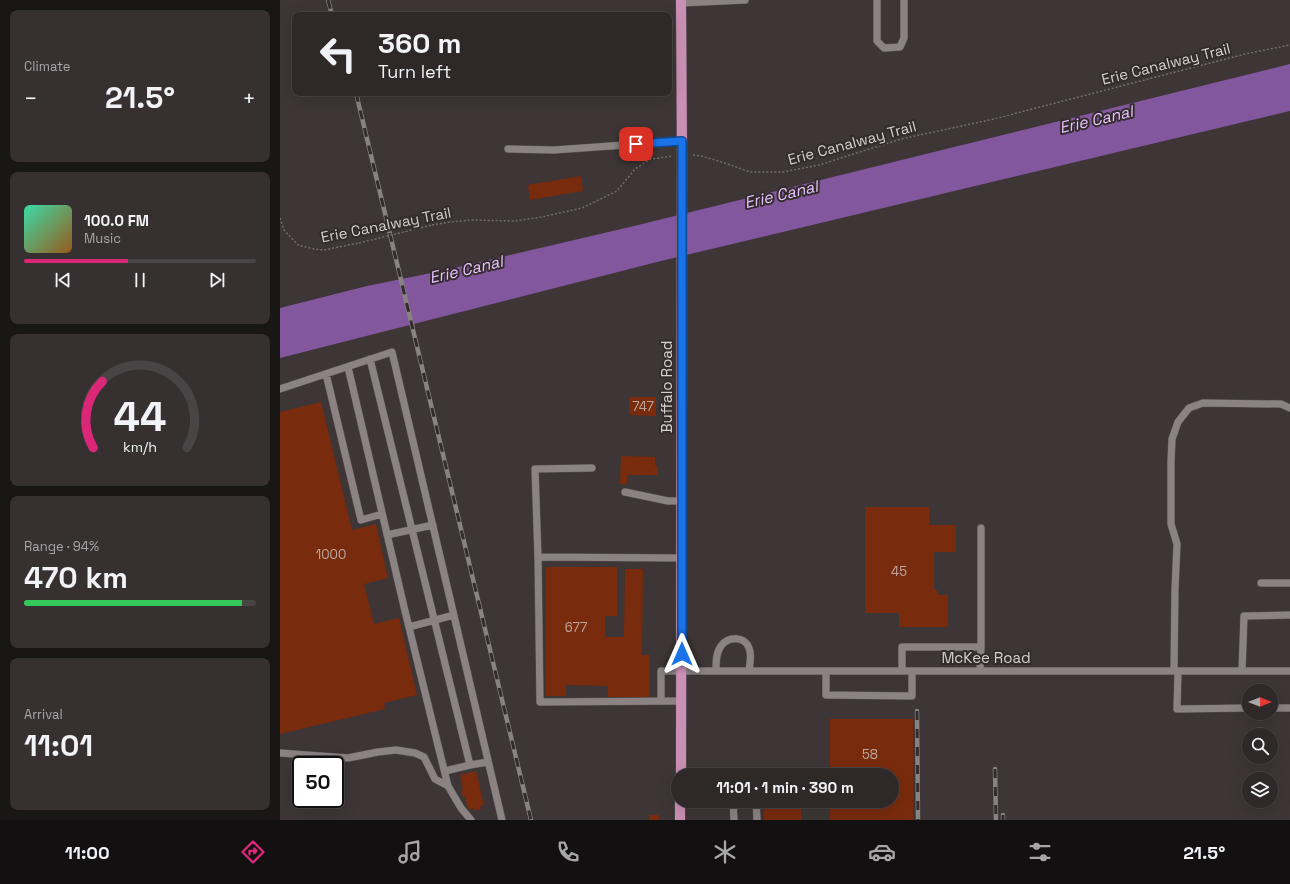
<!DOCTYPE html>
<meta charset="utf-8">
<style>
:root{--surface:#2e2828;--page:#363030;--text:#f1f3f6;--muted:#a7a6a8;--line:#494445;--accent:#db2777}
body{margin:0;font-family:"Space Grotesk",sans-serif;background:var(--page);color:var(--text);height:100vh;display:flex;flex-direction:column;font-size:15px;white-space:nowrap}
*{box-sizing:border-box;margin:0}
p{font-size:13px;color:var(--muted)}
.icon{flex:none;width:22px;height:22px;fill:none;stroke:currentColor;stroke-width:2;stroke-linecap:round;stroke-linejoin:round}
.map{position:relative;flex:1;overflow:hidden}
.sheet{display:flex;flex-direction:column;gap:10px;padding:10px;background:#191616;width:280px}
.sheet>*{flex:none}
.top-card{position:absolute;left:12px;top:12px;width:380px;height:84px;border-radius:8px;box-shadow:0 4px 16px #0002,0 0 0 1px var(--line);background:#2e2828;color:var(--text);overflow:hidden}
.needle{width:26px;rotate:90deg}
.controls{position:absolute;left:962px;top:684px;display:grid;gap:8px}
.controls a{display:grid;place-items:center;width:36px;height:36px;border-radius:50%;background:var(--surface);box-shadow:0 4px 16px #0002,0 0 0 1px var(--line);font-size:20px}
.speed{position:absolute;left:12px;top:756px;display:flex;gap:8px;font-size:20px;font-weight:700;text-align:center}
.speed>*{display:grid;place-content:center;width:52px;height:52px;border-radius:50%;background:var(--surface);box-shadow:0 4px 16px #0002,0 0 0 1px var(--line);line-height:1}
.speed .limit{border:2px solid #111;border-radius:6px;background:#fff;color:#111}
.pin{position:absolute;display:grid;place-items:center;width:34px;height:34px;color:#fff;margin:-17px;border-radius:8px;box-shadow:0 2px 6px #0006}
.me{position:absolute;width:44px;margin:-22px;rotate:0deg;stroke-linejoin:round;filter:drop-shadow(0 0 3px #0008)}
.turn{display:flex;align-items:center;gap:14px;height:84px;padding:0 20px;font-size:18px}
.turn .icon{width:52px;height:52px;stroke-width:2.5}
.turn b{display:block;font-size:28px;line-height:34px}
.big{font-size:30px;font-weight:600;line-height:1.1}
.sheet .widget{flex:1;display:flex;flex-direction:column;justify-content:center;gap:6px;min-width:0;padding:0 14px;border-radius:8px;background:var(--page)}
.sheet .dial{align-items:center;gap:0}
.dial svg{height:104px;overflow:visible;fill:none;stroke:var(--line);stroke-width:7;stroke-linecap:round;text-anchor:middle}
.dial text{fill:var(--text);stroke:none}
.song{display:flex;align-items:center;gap:12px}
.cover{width:48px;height:48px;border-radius:6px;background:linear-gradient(135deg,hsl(160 70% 55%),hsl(30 70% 35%))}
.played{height:4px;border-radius:2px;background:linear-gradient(90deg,var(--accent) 45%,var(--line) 45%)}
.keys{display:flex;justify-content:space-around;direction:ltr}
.heat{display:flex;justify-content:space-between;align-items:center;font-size:22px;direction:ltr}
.charge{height:6px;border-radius:3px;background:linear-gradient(90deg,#34c759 94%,var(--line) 0)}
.trip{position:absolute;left:391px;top:768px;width:228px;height:40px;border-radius:20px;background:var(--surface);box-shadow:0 4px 16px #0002,0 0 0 1px var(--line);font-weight:600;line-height:40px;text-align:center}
.menu{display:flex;height:64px;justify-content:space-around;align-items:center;background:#121010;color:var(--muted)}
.menu .icon{width:28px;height:28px}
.menu .on{color:var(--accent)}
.menu b{font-size:18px;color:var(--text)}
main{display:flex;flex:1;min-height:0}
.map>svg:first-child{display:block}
.water{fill:#82579d}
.building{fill:#792b0d}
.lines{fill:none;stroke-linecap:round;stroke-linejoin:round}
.minor-casing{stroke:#595353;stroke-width:8}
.major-casing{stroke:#595353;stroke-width:11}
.path{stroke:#746d6e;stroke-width:1.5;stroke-dasharray:2 2;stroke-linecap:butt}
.minor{stroke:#8b8283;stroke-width:7}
.major{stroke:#ca8fb4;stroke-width:10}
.rail-casing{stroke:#888282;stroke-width:4.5}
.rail{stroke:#332b2c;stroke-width:3;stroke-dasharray:9;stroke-linecap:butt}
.path-bridge{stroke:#746d6e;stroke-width:1.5;stroke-dasharray:2 2;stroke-linecap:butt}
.route-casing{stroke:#114b97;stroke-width:10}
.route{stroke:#1a73e8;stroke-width:7}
.labels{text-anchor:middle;stroke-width:4;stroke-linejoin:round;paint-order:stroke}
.number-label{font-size:13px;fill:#bea79f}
.street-label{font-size:15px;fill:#d5d0d0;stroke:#332b2c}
.water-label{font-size:16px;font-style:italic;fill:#e5c2fd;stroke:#332b2c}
</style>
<main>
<section class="sheet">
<div class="widget"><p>Climate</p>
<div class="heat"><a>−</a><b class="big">21.5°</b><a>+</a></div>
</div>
<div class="widget">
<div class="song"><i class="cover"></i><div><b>100.0 FM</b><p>Music</p></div></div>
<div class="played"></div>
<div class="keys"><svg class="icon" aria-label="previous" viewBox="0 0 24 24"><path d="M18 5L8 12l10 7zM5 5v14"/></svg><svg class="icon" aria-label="pause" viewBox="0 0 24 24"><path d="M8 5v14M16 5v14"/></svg><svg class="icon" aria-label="next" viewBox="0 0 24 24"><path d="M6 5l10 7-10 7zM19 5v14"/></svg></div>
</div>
<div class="widget dial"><svg viewBox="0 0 100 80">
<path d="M14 69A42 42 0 1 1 86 69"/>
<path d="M14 69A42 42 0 0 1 21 18" stroke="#db2777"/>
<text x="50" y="56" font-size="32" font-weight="700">44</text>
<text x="50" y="72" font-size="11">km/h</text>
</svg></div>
<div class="widget"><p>Range · 94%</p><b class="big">470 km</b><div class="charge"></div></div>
<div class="widget"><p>Arrival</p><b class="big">11:01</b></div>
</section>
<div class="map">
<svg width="1010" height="820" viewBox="0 0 1010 820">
<rect width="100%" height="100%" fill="#3d3536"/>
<path class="water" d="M1010 64V111L381 261 0 358V308L87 286 161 271 354 226Z"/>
<path class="building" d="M301 176 303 191 250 200 248 185Z
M349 397H376V416L349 415Z
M41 402 72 530 96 524 108 578 84 584 94 624 119 618 137 695 104 703 105 709 0 734V412Z
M341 456 375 457V466H378V475H347V484H340Z
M585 507H649V525H676V552H654V590H657V595H668V627H619V613H585Z
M266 567H337V616H325V637H344L345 569H363L362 655H370V697H328V686L286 685V696H266Z
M550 719H633V820H550V801H612V775H550Z
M196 771 204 805 200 806 201 809 193 811V808L188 809 185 797H183L181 790 183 789 180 775Z
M484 801H521V820H484Z
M369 815H379V820H369Z"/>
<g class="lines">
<g class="minor-casing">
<path id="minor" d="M597 0V41L604 48 620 47 624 38V0
M401 3 465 0
M228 149 274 150 402 141
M90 359 190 765 208 762
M68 367 125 611 168 786 181 808 191 820
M46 374 81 520 102 514
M0 389 112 352 222 820
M345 492 388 501H402
M107 535 153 525
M258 557 255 469 312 468
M981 583H1010
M129 627 174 615
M701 647V528
M436 670C436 662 436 653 441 646 448 636 465 636 469 648 472 655 470 663 469 670
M546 671V695L632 696V671
M622 671V647H701L700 671
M894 671 895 589 897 544 891 524V462L892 439 898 422 909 408 923 403 1001 404 1010 408
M898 671 897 709 969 708
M962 671 964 616 1010 615
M381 701V671H1010
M401 701 260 702 258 557 402 558
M991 708H1010
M0 753 68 758 98 752 116 750 135 753 144 757 155 779 168 786
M165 771 190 765
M453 801 454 820
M476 801 477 820"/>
</g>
<g class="major-casing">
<path id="major" d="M401 0 402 155 401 775
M400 820V801"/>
</g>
<path class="path" d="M413 155 421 156 445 163 470 172H503L539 165 621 139 714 119 965 54 1010 45
M0 218 4 230 18 245 34 249 44 250 79 243
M152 225 170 222 191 220 234 221 262 217 302 208 337 191 355 169 371 159 393 156"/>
<use href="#minor" class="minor"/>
<use href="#major" class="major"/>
<g class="rail-casing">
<path id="rail" d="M48 0 52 15
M76 93 251 820
M637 711 638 820
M715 769 716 820
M723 815V820"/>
</g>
<use href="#rail" class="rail"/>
<path class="path-bridge" d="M79 243 152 225"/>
</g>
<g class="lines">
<g class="route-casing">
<path id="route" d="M356 144 402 141V654"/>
</g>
<use href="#route" class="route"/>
</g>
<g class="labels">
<g class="number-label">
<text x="363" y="411">747</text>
<text x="51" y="559">1000</text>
<text x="619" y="576">45</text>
<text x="296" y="632">677</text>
<text x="590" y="759">58</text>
</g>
<g class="street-label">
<text transform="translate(886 64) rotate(-14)" y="5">Erie Canalway Trail</text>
<text transform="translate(572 143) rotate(-15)" y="5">Erie Canalway Trail</text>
<text transform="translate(106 225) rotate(-11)" y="5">Erie Canalway Trail</text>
<text transform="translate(387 387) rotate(-90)" y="5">Buffalo Road</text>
<text x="706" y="663">McKee Road</text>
</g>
<g class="water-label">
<text transform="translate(816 119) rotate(-13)" y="6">Erie Canal</text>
<text transform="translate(501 194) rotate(-13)" y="6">Erie Canal</text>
<text transform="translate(186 269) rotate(-13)" y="6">Erie Canal</text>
</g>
</g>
</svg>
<div class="controls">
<a><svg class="needle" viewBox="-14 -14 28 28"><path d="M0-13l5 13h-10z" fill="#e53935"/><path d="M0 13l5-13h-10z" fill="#a7a6a8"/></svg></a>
<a><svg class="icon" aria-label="search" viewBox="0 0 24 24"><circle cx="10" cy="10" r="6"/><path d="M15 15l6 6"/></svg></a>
<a><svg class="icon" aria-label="layers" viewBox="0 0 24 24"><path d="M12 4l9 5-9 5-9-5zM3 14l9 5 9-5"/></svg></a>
</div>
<div class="speed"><div class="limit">50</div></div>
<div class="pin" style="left:356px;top:144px;background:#d93025"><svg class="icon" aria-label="arrive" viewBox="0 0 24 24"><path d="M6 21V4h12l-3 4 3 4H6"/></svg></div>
<svg class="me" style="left:402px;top:654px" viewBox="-20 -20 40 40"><path d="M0-17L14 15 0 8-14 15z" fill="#1a73e8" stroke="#fff" stroke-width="4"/></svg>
<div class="trip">11:01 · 1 min · 390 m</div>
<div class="top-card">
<div class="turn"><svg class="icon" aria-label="left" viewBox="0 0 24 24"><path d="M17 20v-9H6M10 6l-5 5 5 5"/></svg><div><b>360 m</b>Turn left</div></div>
</div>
</div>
</main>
<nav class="menu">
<b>11:00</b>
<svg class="icon on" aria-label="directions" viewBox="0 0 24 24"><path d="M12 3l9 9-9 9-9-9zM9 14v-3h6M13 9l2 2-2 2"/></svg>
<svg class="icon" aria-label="music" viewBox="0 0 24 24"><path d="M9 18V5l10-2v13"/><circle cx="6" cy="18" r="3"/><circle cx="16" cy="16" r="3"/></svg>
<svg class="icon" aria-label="phone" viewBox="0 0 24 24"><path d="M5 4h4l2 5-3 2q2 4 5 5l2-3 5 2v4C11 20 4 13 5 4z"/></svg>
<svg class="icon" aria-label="climate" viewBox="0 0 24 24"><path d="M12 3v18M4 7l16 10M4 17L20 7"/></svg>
<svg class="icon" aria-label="car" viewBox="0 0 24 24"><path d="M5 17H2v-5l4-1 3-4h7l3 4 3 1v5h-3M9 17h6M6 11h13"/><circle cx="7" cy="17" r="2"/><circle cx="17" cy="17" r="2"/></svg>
<svg class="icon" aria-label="filters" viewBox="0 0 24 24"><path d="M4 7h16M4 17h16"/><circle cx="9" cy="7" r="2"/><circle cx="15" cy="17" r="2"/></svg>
<b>21.5°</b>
</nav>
